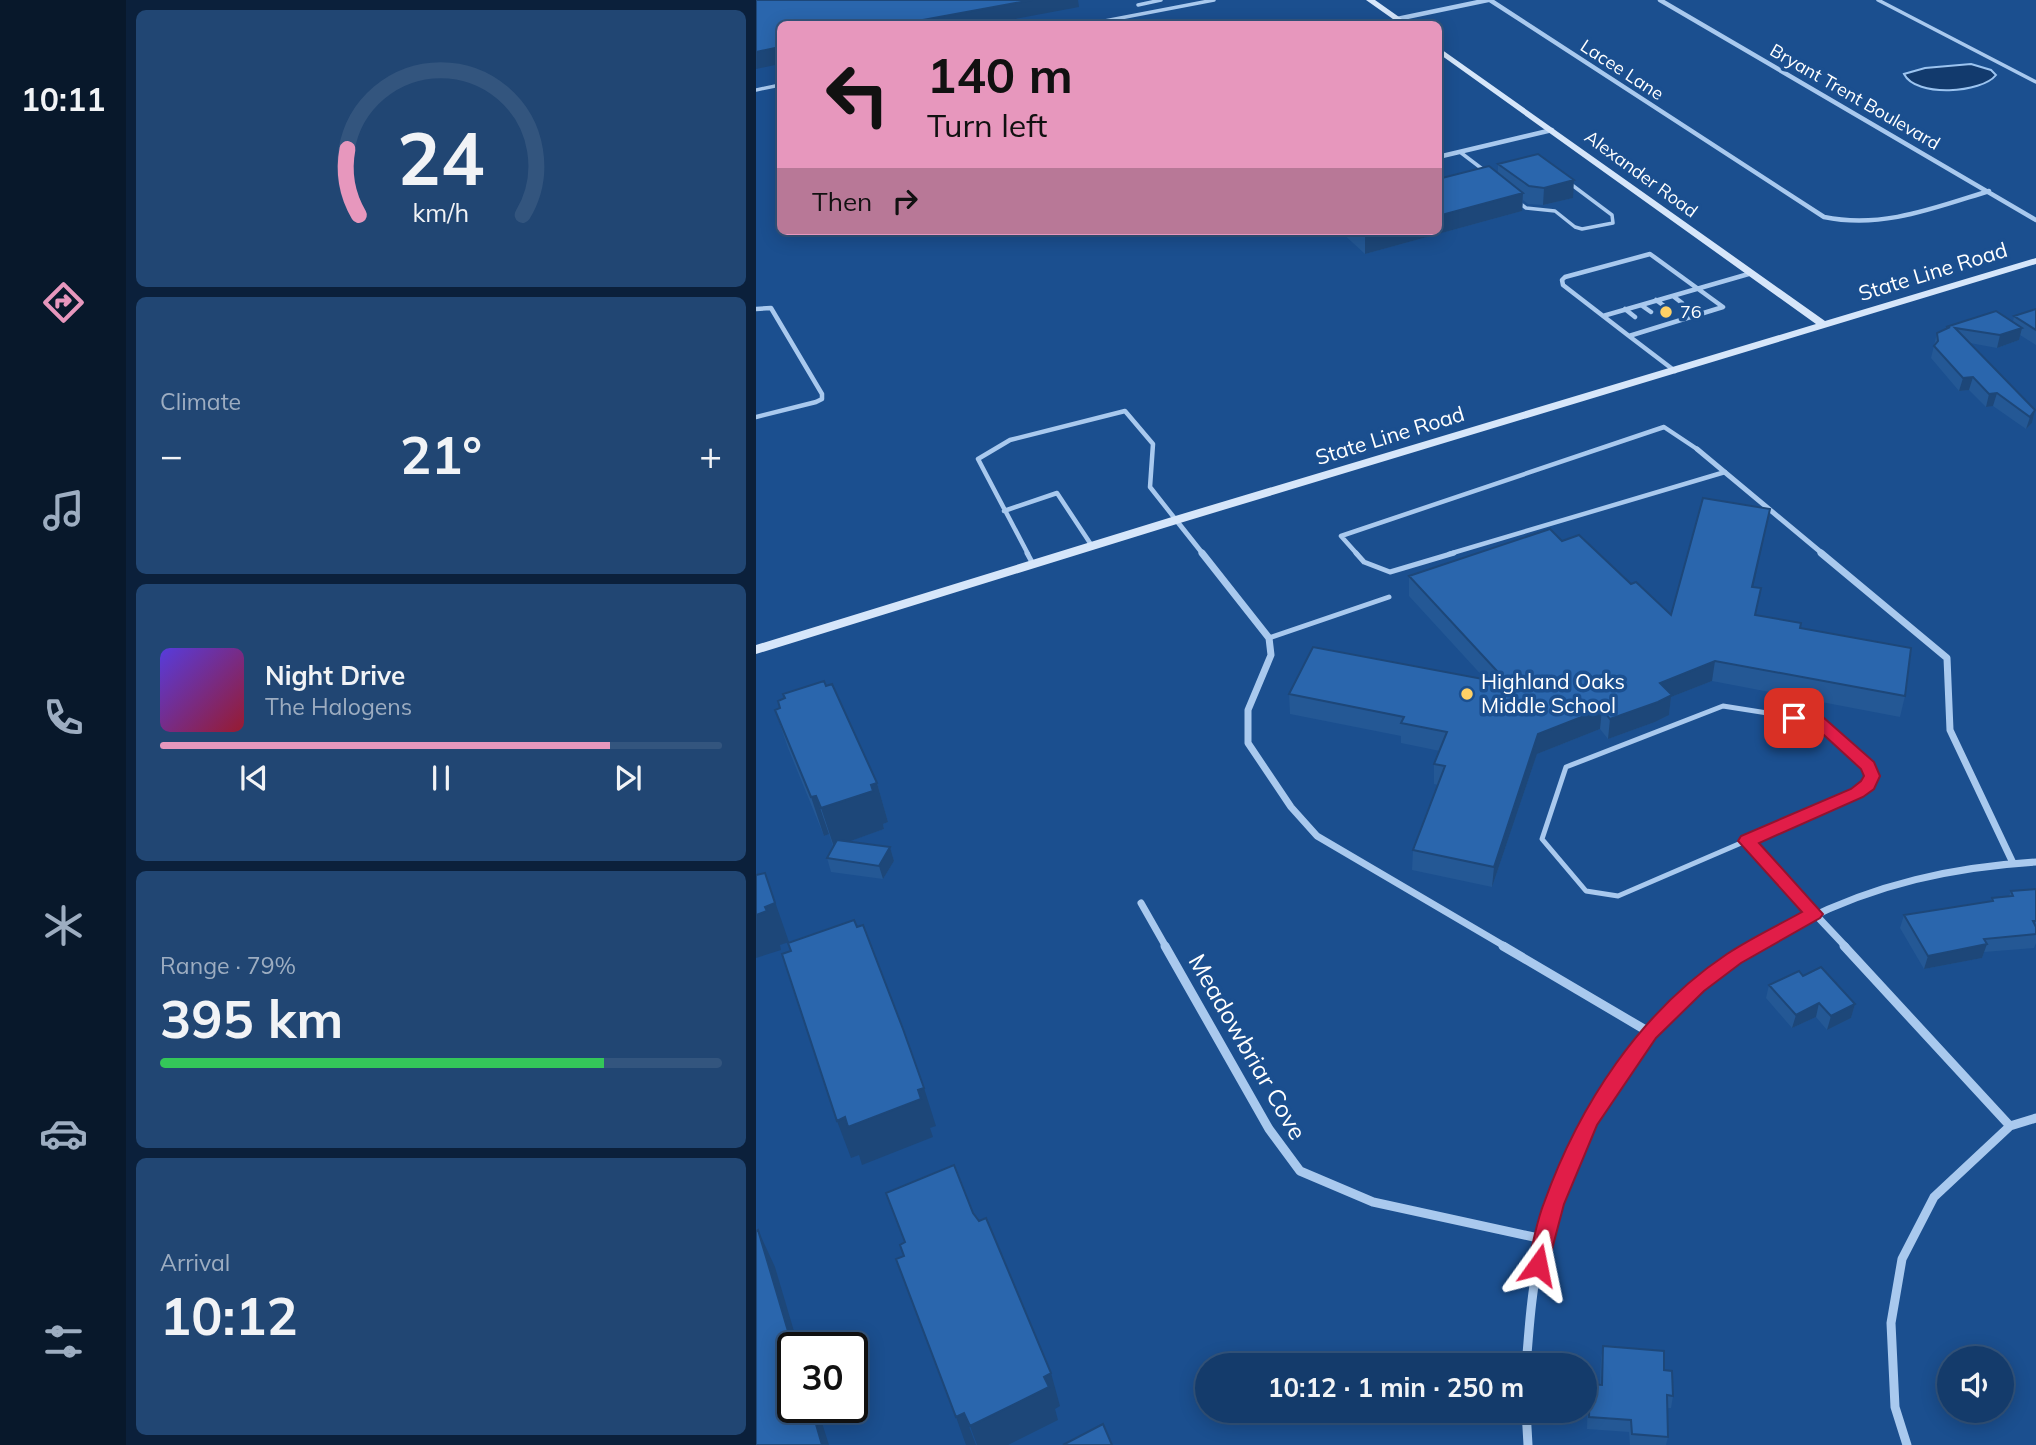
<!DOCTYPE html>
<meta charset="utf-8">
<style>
:root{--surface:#143b6b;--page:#214673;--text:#f1f3f6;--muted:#9dadc1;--line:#33557e;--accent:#e797bd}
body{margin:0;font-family:Mulish,sans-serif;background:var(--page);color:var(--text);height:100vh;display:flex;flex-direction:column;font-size:26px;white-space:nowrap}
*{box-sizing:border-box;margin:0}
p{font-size:23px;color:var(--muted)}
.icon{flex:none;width:38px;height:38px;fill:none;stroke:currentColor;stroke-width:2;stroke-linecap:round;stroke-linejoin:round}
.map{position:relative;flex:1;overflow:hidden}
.side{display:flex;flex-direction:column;gap:10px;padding:10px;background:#0b203b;width:630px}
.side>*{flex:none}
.guide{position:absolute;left:21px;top:21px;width:665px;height:214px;border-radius:10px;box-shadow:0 4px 18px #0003,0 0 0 2px var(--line);background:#e797bd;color:#111;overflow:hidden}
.controls{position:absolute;left:1181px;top:1346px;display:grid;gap:14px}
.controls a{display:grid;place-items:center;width:77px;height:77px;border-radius:50%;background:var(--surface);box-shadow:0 4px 18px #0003,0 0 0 2px var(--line);font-size:35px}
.speed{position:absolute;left:21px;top:1332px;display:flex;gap:14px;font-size:35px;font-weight:700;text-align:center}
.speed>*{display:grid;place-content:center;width:91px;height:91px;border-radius:50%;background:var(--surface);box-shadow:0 4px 18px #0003,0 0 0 2px var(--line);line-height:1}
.speed .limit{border:4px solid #111;border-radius:10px;background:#fff;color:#111}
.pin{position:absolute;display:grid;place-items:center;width:60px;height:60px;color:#fff;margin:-30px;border-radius:14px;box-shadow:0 4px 10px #0006}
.me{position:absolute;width:77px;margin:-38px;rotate:12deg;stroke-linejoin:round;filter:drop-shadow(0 0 5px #0008)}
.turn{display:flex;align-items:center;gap:24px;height:147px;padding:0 35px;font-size:32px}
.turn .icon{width:91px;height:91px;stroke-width:2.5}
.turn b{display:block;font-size:49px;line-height:60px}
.then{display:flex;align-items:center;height:66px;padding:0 35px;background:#0003;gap:14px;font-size:26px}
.big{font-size:52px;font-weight:700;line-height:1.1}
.side .widget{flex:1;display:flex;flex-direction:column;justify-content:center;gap:10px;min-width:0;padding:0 24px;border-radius:10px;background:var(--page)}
.side .dial{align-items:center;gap:0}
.dial svg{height:182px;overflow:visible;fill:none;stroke:var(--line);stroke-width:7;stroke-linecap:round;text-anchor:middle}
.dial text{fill:var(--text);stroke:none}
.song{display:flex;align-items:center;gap:21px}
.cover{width:84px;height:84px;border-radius:10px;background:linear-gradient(135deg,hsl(250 70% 55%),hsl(350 70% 35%))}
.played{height:7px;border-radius:4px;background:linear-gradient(90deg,var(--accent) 80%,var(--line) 80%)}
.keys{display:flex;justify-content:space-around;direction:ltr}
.heat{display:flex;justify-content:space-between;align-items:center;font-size:38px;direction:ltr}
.charge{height:10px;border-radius:5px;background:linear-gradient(90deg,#34c759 79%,var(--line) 0)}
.trip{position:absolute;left:439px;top:1353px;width:402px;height:70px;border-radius:35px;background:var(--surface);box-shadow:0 4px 18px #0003,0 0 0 2px var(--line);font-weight:700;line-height:70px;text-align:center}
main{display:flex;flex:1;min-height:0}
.menu{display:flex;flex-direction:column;width:126px;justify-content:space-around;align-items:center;background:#08182b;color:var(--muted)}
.menu .icon{width:49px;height:49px}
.menu .on{color:var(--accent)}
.menu b{font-size:32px;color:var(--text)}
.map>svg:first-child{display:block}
.water{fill:#123a6d;stroke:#9cc4f0;stroke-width:2}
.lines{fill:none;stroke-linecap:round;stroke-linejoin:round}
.lane-far2{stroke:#a9c9ee;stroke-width:3.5}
.lane-far1{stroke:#a9c9ee;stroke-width:4.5}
.lane{stroke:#a9c9ee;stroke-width:5}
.street-far3{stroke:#a9c9ee;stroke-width:4.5}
.street-far2{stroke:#a9c9ee;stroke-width:5}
.street-far1{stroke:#a9c9ee;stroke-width:7}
.street{stroke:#a9c9ee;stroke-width:9}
.secondary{fill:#d6e6fa;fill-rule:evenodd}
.wall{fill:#245895}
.shaded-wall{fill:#1d4779}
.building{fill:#2a66ad;stroke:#1d4779;stroke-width:2}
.route{fill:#e11d48;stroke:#92132f;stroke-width:2}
.poi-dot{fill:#ffd166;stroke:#1b4f8f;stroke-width:2.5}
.labels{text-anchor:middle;stroke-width:7;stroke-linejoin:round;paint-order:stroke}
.far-street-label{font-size:18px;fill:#fff;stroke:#1b4f8f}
.far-poi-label{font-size:18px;fill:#fff;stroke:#1b4f8f;text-anchor:start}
.street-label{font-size:21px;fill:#fff;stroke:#1b4f8f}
.poi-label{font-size:21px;fill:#fff;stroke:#1b4f8f;text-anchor:start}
.near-street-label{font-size:24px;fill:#fff;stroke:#1b4f8f}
</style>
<main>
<nav class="menu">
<b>10:11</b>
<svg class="icon on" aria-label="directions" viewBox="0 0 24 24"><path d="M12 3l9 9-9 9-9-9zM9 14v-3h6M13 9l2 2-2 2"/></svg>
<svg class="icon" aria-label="music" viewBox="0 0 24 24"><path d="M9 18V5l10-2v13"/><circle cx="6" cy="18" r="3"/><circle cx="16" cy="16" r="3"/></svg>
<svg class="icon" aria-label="phone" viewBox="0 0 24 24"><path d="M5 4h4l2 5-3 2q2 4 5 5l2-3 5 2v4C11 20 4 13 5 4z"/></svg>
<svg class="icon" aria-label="climate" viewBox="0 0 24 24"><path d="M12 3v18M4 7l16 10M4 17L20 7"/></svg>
<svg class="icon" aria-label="car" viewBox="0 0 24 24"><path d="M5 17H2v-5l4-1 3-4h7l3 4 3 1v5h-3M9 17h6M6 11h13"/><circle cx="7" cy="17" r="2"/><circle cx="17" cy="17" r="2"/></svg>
<svg class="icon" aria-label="filters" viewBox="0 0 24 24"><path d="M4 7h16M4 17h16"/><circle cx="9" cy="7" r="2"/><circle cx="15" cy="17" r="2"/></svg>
</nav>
<section class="side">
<div class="widget dial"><svg viewBox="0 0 100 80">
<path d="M14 69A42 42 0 1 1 86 69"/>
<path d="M14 69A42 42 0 0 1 9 40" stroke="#e797bd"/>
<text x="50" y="56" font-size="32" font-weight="700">24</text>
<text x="50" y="72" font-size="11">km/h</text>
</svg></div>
<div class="widget"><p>Climate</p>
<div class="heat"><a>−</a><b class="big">21°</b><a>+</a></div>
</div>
<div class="widget">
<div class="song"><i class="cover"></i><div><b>Night Drive</b><p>The Halogens</p></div></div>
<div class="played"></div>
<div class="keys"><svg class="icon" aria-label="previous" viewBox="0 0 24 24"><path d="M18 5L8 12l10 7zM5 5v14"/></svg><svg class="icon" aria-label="pause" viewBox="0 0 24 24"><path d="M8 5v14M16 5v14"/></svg><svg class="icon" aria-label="next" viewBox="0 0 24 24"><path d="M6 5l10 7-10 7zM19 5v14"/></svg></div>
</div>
<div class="widget"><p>Range · 79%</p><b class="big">395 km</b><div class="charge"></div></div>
<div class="widget"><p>Arrival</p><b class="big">10:12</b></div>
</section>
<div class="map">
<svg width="1280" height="1445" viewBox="0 0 1280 1445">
<rect width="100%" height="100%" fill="#1b4f8f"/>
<path class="water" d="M1215 64 1235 70 1240 75C1226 93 1160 98 1148 74L1169 68Z"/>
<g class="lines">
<path class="lane-far2" d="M1122 0 1280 82
M382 5 405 0
M333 24 458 0
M0 90 24 85
M704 152 729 171
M761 201 770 208 799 211 819 227 826 229 857 223 856 215 812 182"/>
<path class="lane-far1" d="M894 254 967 307 873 336 807 285 806 280 809 277Z
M917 296 926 303
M900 300 911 308
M885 305 895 312
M0 309 15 308 66 394V399L60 402 0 417
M869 309 879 317
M847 316 996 273
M873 336 919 371
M248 511 301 493 336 546
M272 554 222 459 254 440 369 411 397 444 394 487 420 520
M601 554 585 536 908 427 941 449
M693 554 969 472"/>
<path class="lane" d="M271 553 277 564
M600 553 608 562 634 572 698 553
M513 638 633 597
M967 706 1062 721 1112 766 1116 776 1112 785 1101 793 862 896 830 891 786 839 810 767Z
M991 841 1058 913"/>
<path class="street-far3" d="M734 0 1068 217C1126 229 1178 208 1233 191
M904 0 1280 220
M641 19 732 0
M682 157 796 130"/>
<path class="street-far2" d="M941 449 1067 554
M420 520 447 554"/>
<path class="street-far1" d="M446 553 513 638 515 655 492 710V743L535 807 561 836 750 947
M1065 553 1191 658 1194 730 1257 863
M385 903 410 947
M1058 913 1090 947
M997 947C1012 937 1029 930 1045 922 1120 884 1197 867 1280 862"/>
<path class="street" d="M409 946 513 1129 544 1171 617 1202 787 1239
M747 946 893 1032
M1088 946 1254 1126
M770 1365C773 1335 774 1304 780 1274 801 1166 856 1062 939 990 958 974 980 960 1000 946
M770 1410 772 1445
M1151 1445 1139 1407 1135 1323 1146 1259 1178 1197 1254 1126 1280 1118"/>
<path class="secondary" d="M610 0H619L653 24H644Z
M682 47 1069 321 1280 258V264L424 523 0 654V645L416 517 1060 324 682 53Z"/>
</g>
<path class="wall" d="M742 164 817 198 787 205 772 204 767 200 766 211 609 254 584 231H682L742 173Z
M1280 309V345L1264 335 1263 340 1241 348 1214 343 1279 410 1276 423 1270 429 1237 406 1230 407 1213 390 1203 391 1175 358 1181 333 1189 330 1190 327 1257 322 1258 316Z
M1014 509 997 587 1000 615 1044 628 1149 696 1144 717 956 681 915 697 913 715 899 722 852 739 844 729 781 754 736 887 656 870 657 850 682 785 678 784V764L684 751 645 743V736L534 714 533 694 730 680 653 596V576L806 541 875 584 915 615Z
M19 710 121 783 132 822 127 824 128 829 94 841 134 847 138 861 127 879 75 872 71 858 77 846 73 834 68 836 32 748Z
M1280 889V943L1278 948 1228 952 1226 958 1168 969 1144 928 1148 915 1234 902 1236 898 1253 896 1255 891Z
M1047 976 1099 1004 1095 1018 1071 1030 1060 1017 1036 1028 1010 998 1013 985Z
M847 1346 908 1370 917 1396 915 1408H911L912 1437 910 1445H874L873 1432 831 1429 832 1396 834 1384 844 1385 845 1359Z"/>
<path class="shaded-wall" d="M276 0H322L323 7 232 24H145Z
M24 47V64L0 69V52Z
M818 180 817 198 787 205 788 188Z
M767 193 766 211 609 254V236L628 231H682V216Z
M1266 328 1263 340 1241 348 1244 335Z
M1217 377 1213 390 1203 391 1207 378Z
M1241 393 1237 406 1230 407 1233 394Z
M1279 410 1276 423 1270 429 1274 417Z
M1014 509 1010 528 993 606 996 587Z
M959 661 956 681 915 697 913 715 899 722 852 739 854 719 904 683Z
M846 709 844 729 781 754 736 887 738 867 782 734Z
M121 783 132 822 127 824 128 829 78 847 65 808Z
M60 796 73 834 68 836 55 797Z
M134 847 138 861 127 879 123 866Z
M9 873 33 942 24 945 25 950 0 958V915Z
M1231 944 1226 958 1168 969 1172 956Z
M1063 1003 1060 1017 1036 1028 1040 1015Z
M1099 1004 1095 1018 1071 1030 1075 1016Z
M168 1088 180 1126 174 1128 177 1137 106 1165 103 1155 95 1158 81 1121Z
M2 1230 19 1267 43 1348H37Z
M295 1373 304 1406 299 1409 302 1420 252 1445H221L214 1426 288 1377Z
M55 1407H61L73 1445H66Z
M208 1413 220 1445H210L200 1417Z"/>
<path class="building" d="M0 0H276L145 24H24V47L0 52Z
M782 154 818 180 788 188 773 186 742 164Z
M733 166 767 193 682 216V179Z
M603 231H628L609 236Z
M1280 309V330L1258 316Z
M1240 311 1266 328 1244 335 1199 328 1279 410 1274 417 1241 393 1233 394 1217 377 1207 378 1178 346 1182 341 1181 333 1194 327H1190Z
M947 498 1014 509 996 587 1005 588 999 615 1045 623 1044 628 1155 648 1149 696 959 661 904 683 916 695 902 702 854 719 846 709 782 734 738 867 657 850 689 766 678 764 691 732 645 723 648 717 533 694 557 647 753 684 653 576 794 529 806 541 823 535 875 584 880 582 915 615Z
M68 681 70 686 76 684 121 783 115 785 117 791 65 808 60 796 55 797 19 710 24 708 22 701 29 698 27 694Z
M81 840 134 847 123 866 71 858Z
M9 873 19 903 9 907 11 911 0 915V875Z
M1280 889V921H1277L1280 927V934L1228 939 1231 944 1172 956 1148 915 1237 901 1236 898 1257 896 1255 891Z
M98 920 101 927 107 925 147 1029 168 1088 162 1090 165 1099 92 1127 89 1117 81 1121 26 954 35 951 32 943Z
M1065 967 1099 1004 1075 1016 1063 1003 1040 1015 1013 985 1043 971 1047 976Z
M198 1165 217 1213 223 1221 230 1218 236 1232 295 1373 288 1377 293 1387 214 1426 208 1413 200 1417 140 1259 148 1256 144 1245 149 1242 130 1193Z
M2 1230 37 1348V1407H55L66 1445H0V1231Z
M847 1346 908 1351V1370L916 1371 917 1396 911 1395 912 1437 876 1434 875 1420 833 1417 834 1384 846 1385Z
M347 1424 356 1445H307Z"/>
<path class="route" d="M1038 712 1068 718 1118 762 1124 776 1118 789 1107 797 1003 843 1067 914 1064 918 985 963 948 991 900 1038 841 1125 808 1204 790 1272 782 1274 775 1272 772 1265C777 1244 780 1223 788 1203 823 1105 884 1012 971 954 995 938 1021 926 1046 912L982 841 985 836 1095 789 1105 781 1108 776 1105 769 1058 726 1033 721 1031 718 1033 714Z"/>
<g class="poi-dot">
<circle cx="910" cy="312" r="7"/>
<circle cx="711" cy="694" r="7"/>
</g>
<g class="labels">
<g class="far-street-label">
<text transform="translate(866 70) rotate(33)" y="6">Lacee Lane</text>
<text transform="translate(1099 97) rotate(30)" y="6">Bryant Trent Boulevard</text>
<text transform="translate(885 174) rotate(36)" y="6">Alexander Road</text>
</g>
<g class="far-poi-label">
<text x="924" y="318">76</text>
</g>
<g class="street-label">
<text transform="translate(1177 272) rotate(-17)" y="7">State Line Road</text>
<text transform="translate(634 436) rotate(-17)" y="7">State Line Road</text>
</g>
<g class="poi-label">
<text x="725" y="689">Highland Oaks<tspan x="725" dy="24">Middle School</tspan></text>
</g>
<g class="near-street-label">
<text transform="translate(491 1047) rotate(60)" y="8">Meadowbriar Cove</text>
</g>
</g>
</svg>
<div class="controls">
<a><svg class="icon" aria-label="sound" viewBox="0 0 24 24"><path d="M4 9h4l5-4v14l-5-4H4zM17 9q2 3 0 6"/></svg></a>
</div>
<div class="speed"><div class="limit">30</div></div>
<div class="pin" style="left:1038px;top:718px;background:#d93025"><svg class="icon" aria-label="arrive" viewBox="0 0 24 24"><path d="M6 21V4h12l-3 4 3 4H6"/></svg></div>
<svg class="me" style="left:782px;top:1265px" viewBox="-20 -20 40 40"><path d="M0-17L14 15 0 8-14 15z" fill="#e11d48" stroke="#fff" stroke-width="4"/></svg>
<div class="trip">10:12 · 1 min · 250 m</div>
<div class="guide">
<div class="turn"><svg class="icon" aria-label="left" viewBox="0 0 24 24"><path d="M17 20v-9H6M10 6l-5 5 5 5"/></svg><div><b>140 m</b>Turn left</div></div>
<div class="then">Then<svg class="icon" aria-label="right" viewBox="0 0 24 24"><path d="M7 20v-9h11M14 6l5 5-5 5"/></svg></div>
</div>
</div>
</main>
